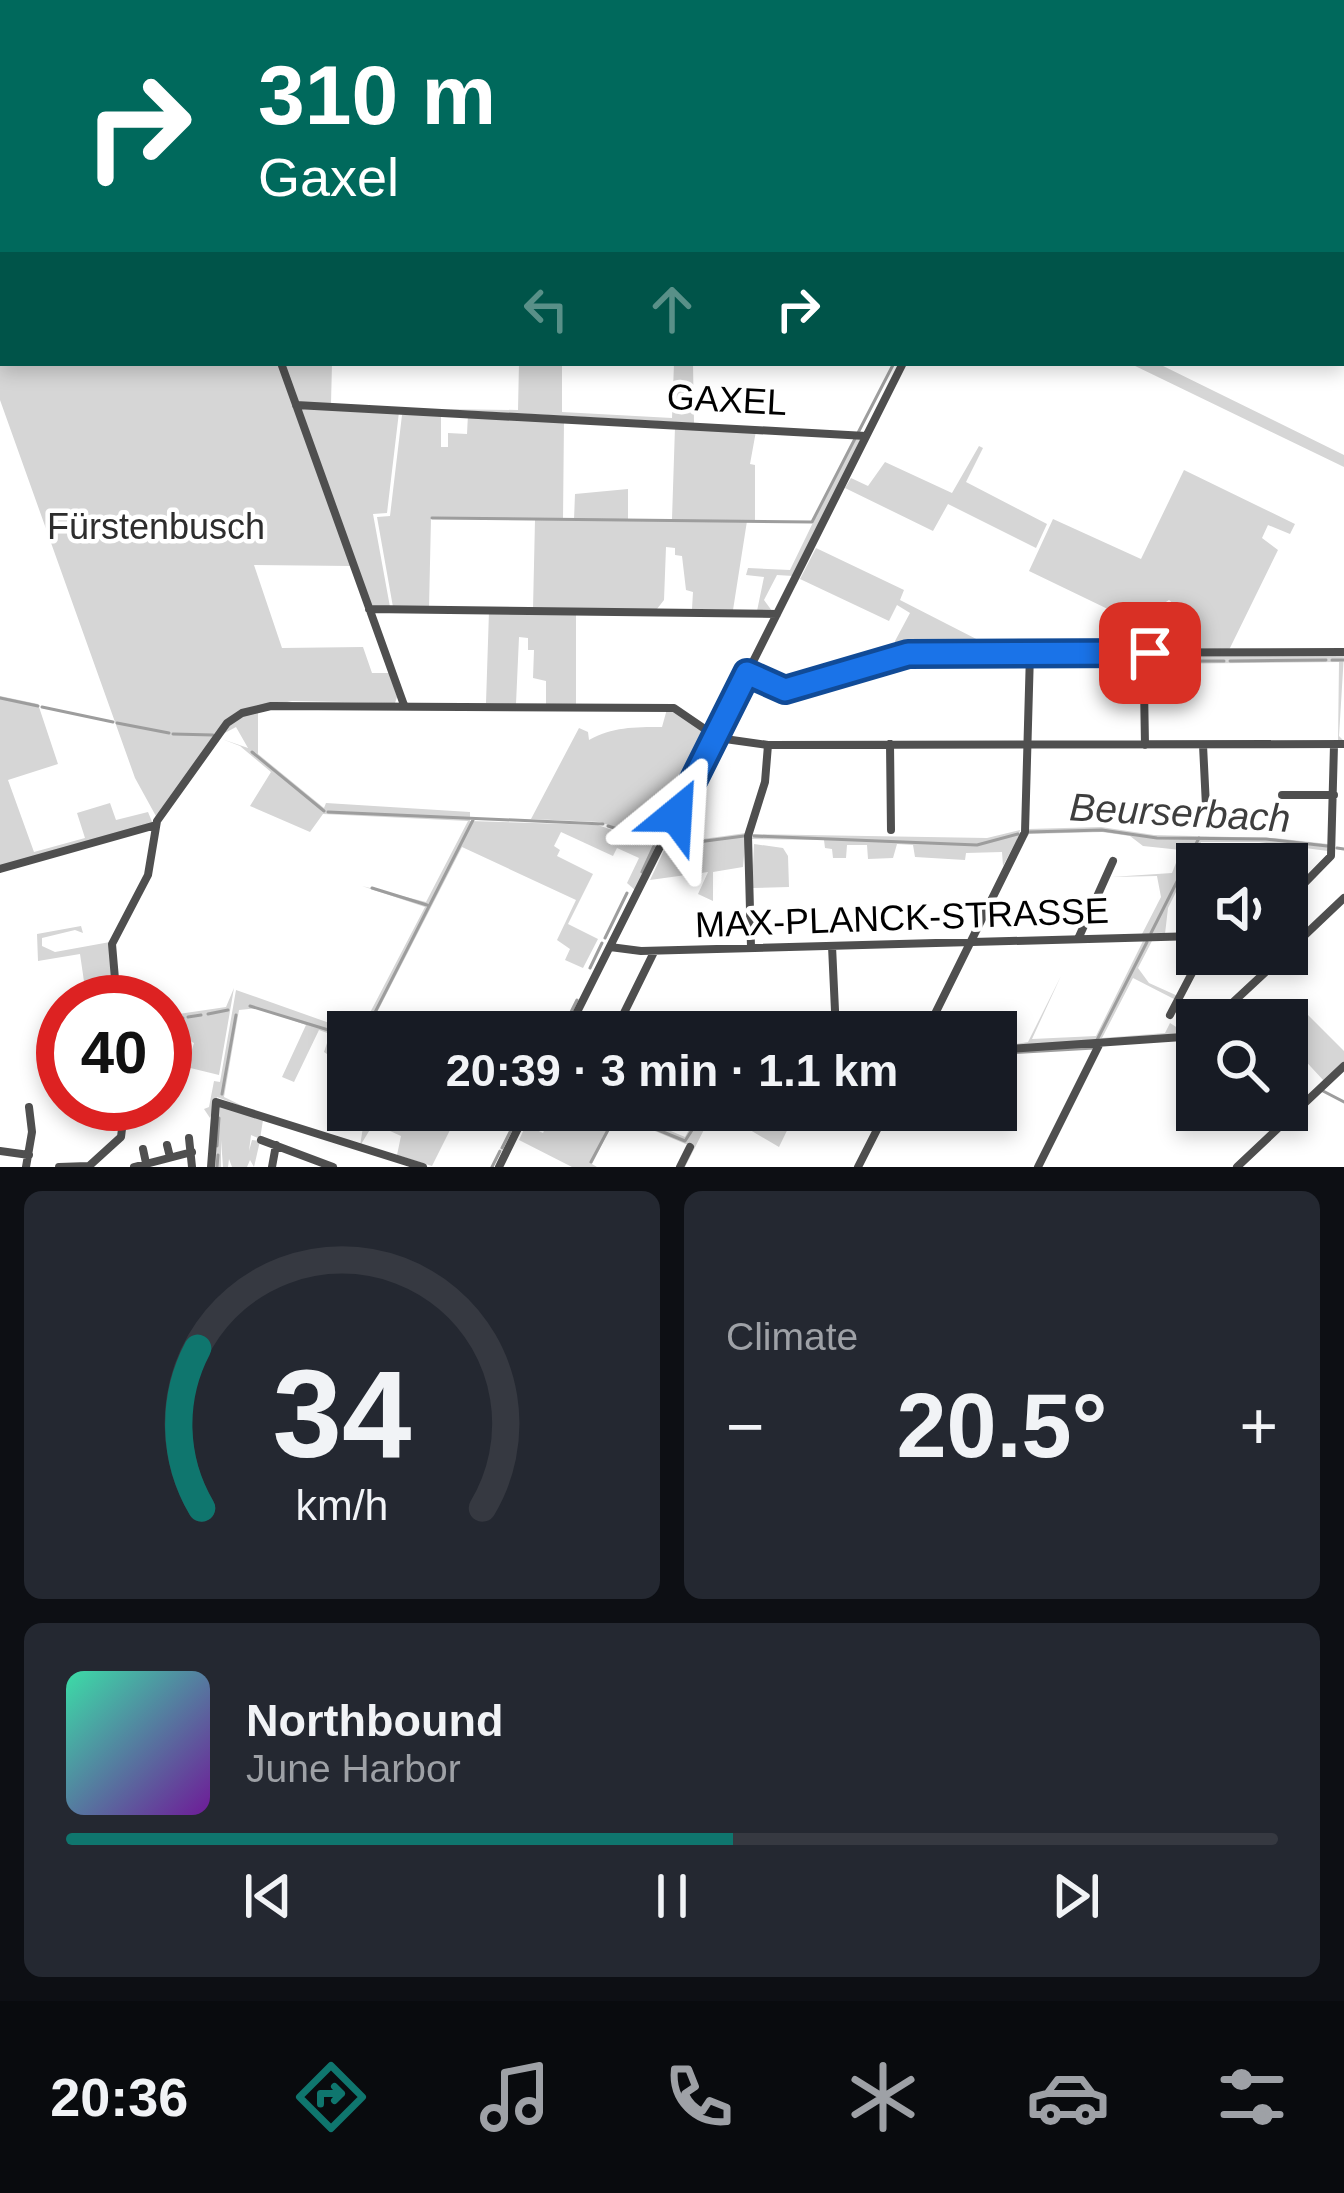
<!DOCTYPE html>
<meta charset="utf-8">
<style>
:root{--surface:#171b24;--page:#242831;--text:#f1f3f6;--muted:#9ea1a6;--line:#363941;--accent:#0f766e}
body{margin:0;font-family:Helvetica,sans-serif;background:var(--page);color:var(--text);height:100vh;display:flex;flex-direction:column;font-size:45px;white-space:nowrap}
*{box-sizing:border-box;margin:0}
p{font-size:39px;color:var(--muted)}
.icon{flex:none;width:66px;height:66px;fill:none;stroke:currentColor;stroke-width:2;stroke-linecap:round;stroke-linejoin:round}
.map{position:relative;height:1167px;overflow:hidden}
.side{display:flex;flex-direction:column;gap:24px;padding:24px;background:#0d0f14;flex:1}
.side>*{flex:none}
.guide{position:absolute;left:0px;top:0px;width:1344px;height:366px;box-shadow:0 6px 18px #0003;background:#00695c;color:#fff;overflow:hidden}
.fabs{position:absolute;left:1176px;top:843px;display:grid;gap:24px}
.fabs a{display:grid;place-items:center;width:132px;height:132px;border-radius:0px;background:var(--surface);box-shadow:0 6px 18px #0003;font-size:60px}
.speed{position:absolute;left:36px;top:975px;display:flex;gap:24px;font-size:60px;font-weight:700;text-align:center}
.speed>*{display:grid;place-content:center;width:156px;height:156px;border-radius:50%;background:var(--surface);box-shadow:0 6px 18px #0003;line-height:1}
.speed .limit{border:18px solid #d22;background:#fff;color:#111}
.pin{position:absolute;display:grid;place-items:center;width:102px;height:102px;color:#fff;margin:-51px;border-radius:24px;box-shadow:0 6px 18px #0006}
.me{position:absolute;width:132px;margin:-66px;rotate:27deg;stroke-linejoin:round;filter:drop-shadow(0 0 9px #0008)}
.turn{display:flex;align-items:center;gap:42px;height:252px;padding:0 60px;font-size:54px}
.turn .icon{width:156px;height:156px;stroke-width:2.5}
.turn b{display:block;font-size:84px;line-height:102px}
.lanes{display:flex;align-items:center;height:114px;padding:0 60px;background:#0003;justify-content:center;gap:60px;direction:ltr}
.lanes .off{opacity:.35}
.big{font-size:90px;font-weight:600;line-height:1.1}
.side .card{flex:1;display:flex;flex-direction:column;justify-content:center;gap:18px;min-width:0;padding:0 42px;border-radius:18px;background:var(--page)}
.side .dial{align-items:center;gap:0}
.dial svg{height:312px;overflow:visible;fill:none;stroke:var(--line);stroke-width:7;stroke-linecap:round;text-anchor:middle}
.dial text{fill:var(--text);stroke:none}
.song{display:flex;align-items:center;gap:36px}
.cover{width:144px;height:144px;border-radius:18px;background:linear-gradient(135deg,hsl(160 70% 55%),hsl(280 70% 35%))}
.played{height:12px;border-radius:6px;background:linear-gradient(90deg,var(--accent) 55%,var(--line) 55%)}
.keys{display:flex;justify-content:space-around;direction:ltr}
.heat{display:flex;justify-content:space-between;align-items:center;font-size:66px;direction:ltr}
.side .tiles{flex:1;display:grid;gap:24px;grid-template-columns:1fr 1fr}
.card:last-child{grid-column:span 2}
.trip{position:absolute;left:327px;top:1011px;width:690px;height:120px;border-radius:0px;background:var(--surface);box-shadow:0 6px 18px #0003;font-weight:600;line-height:120px;text-align:center}
.dock{display:flex;height:192px;justify-content:space-around;align-items:center;background:#090b0e;color:var(--muted)}
.dock .icon{width:84px;height:84px}
.dock .active{color:var(--accent)}
.dock b{font-size:54px;color:var(--text)}
.map>svg:first-child{display:block}
.green{fill:#d6d6d6}
.lines{fill:none;stroke-linecap:round;stroke-linejoin:round}
.stream{stroke:#9d9d9d;stroke-width:3}
.major-casing{stroke:#dbdbdb;stroke-width:16}
.minor{stroke:#4f4f4f;stroke-width:8}
.major{stroke:#000;stroke-width:10}
.route-casing{stroke:#114b97;stroke-width:30}
.route{stroke:#1a73e8;stroke-width:21}
.labels{text-anchor:middle;stroke-width:9;stroke-linejoin:round;paint-order:stroke}
.street-label{font-size:36px;fill:#000;stroke:#fff}
.park-label{font-size:36px;fill:#2d2d2d;stroke:#fff}
.water-label{font-size:39px;font-style:italic;fill:#3e3e3e;stroke:#fff}
</style>
<div class="map">
<svg width="1344" height="1167" viewBox="0 0 1344 1167">
<rect width="100%" height="100%" fill="#fff"/>
<path class="green" d="M0 0H478L3 3V363H279L352 566 254 565 282 648 363 647 372 673H389L397 697 395 703 292 701 238 712 157 818 135 778 0 400Z
M283 363H332L331 404 296 402Z
M519 363H562V412L672 418 674 363H693L694 423 439 409 518 410Z
M1129 363H1157L1344 455V467Z
M298 407 399 412 387 513 373 514 390 607H370Z
M441 413V447H448V433L467 434 468 414 564 419 563 520H574L575 494 628 489V519H672L675 427 756 431 750 464 755 465V520L747 521 733 610 692 609 693 592 686 590 682 556 675 555V548L666 547 664 600 657 609H533L535 520 431 518 429 608 393 607 377 517 390 516 402 415Z
M855 436 862 437 793 576 777 575 764 600 772 611H757L764 577 746 575 748 568 790 570Z
M979 446 983 448 966 482 1047 524 1036 548 948 504 933 531 845 488 851 478 868 486 885 462 952 493Z
M1184 470 1295 524 1290 534 1268 525 1262 538 1278 550 1229 650 1165 651 1182 611 1169 600 1155 609 1134 651H1096L1114 612 1029 571 1053 519 1141 559Z
M816 548 904 590 900 600 988 645 985 650 895 655V641L910 613 897 605 889 621 800 579Z
M489 611H576V705H546V681L533 678 534 650H528V638L519 637 516 704 486 703Z
M1344 654 1339 736 1344 741H1338L1339 662 1146 664 1142 683 1141 659H1051V655Z
M0 696 38 704 58 764 8 780 34 852 85 838 77 813 110 803 116 820 148 812 153 824 0 867Z
M667 709H675L711 736 662 836 653 839 599 822 531 819 579 728 588 732 589 740C612 727 634 727 662 727Z
M258 711V754L324 808 326 803 470 812V821L598 825 657 846 635 890 627 883 639 858 617 848 613 856 561 832 554 846 560 850 557 856 593 874 568 924 598 939 583 968 565 960 570 949 557 940 576 900 462 847 367 1032H360L425 907 362 886 426 902 468 821 323 814 310 832 250 806 271 772 240 746 222 739 248 748 236 727 221 735 237 717Z
M1025 824 1003 866 1002 852 966 853 965 860 915 857 913 845 897 844 893 858 868 859 867 845H847L846 858H833L832 849 825 848 824 840 751 839V834L987 838 1020 830 1019 836Z
M1101 827 1154 835 1274 838 1328 844V851L1259 842H1201L1168 908 1165 934H1142L1161 897 1157 876 1111 877 1172 873 1181 850 1143 846 1130 836 1102 832 1029 834 1021 847 1028 829Z
M746 833 743 867 713 872V901L698 894 708 872 650 880 667 844Z
M754 844 783 848 788 856 789 887 752 888Z
M81 926 83 933 75 930 42 938V946L55 952 110 942 116 1002H87L80 954 38 961 37 934Z
M1143 941H1152L1138 968 1149 983 1180 997 1174 999 1133 978 1102 1038 1165 1033 1170 1023 1187 1034 1197 1028V1035L997 1047 1028 1042 1061 976 1032 1039 1096 1036Z
M234 988 219 1075 178 1065 190 1056 194 1043 177 1034 165 1038V1016L226 1007Z
M236 990 355 1032H348L342 1064 324 1052 330 1034 319 1030 294 1082 282 1077 306 1025 258 1008 239 1010 224 1097 251 1110 217 1097 210 1118 204 1109 209 1107 214 1081 220 1082Z
M1307 1014 1344 1051V1063L1324 1081 1287 1041V1032Z
M220 1106 263 1120 260 1139 251 1135 249 1151 252 1140 260 1141 254 1167 250 1160 247 1167H232L229 1159 228 1167H223L221 1140V1167H212L214 1120Z
M355 1110H455L459 1112 432 1166 397 1155 401 1136 390 1131 394 1120 380 1113 360 1146 363 1127 352 1116Z
M553 1110H621L685 1137 695 1119 675 1110H714L685 1167 680 1166 688 1145 617 1115 592 1164 597 1167H572L519 1140 526 1125 543 1133Z
M725 1110H797L779 1147 723 1114Z"/>
<g class="lines">
<path class="stream" d="M1343 117H1344
M432 518 812 522 894 363
M1332 660H1344
M1145 661H1224
M1230 661 1326 660
M0 698 38 706
M42 707 113 722
M117 723 169 733
M173 734 213 735
M252 752 324 811
M328 812 603 824
M608 826 658 842
M1029 832 1102 830 1157 838 1266 839 1327 846
M657 836 706 740
M754 836 977 845 1018 834
M667 846 744 836
M1337 848 1344 849
M642 872 654 846
M372 888 427 905
M1151 933 1199 838
M605 938 627 893
M590 968 602 943
M250 1006 348 1036
M208 1014 228 1010
M188 1017 201 1015
M165 1021 183 1018
M365 1032 473 820
M561 1032 577 1000
M1097 1040 1147 942
M1008 1053 1094 1048
M996 1054H1001
M1323 1091 1344 1102
M222 1094 236 1015
M699 1118 703 1110
M217 1146 219 1118
M502 1148 521 1110
M591 1162 617 1113 685 1141 696 1124
M217 1167 218 1155
M492 1167 500 1151"/>
<g class="major-casing">
<path id="major" d="M1037 3 1038 0"/>
</g>
<path class="minor" d="M967 0 979 3
M1341 9 1344 7
M1341 110 1344 112
M281 363 404 705
M296 405 866 436
M369 609 777 614
M747 673 785 690 912 653 1344 652
M1144 687 1145 745
M890 744 891 830
M1203 745 1206 806
M1282 795H1334
M0 869 156 825
M1287 901 1331 856 1334 745
M1078 939 1113 861
M832 946 836 1032
M610 947 641 951 1197 936
M751 947 748 836 765 782 768 745
M1287 952 1344 898
M117 1002 112 944 148 875 157 821 227 723 242 713 271 706 674 708 718 738 768 745 1344 744
M1170 1015 1202 954
M622 1017 654 952
M1214 1020 1285 954
M567 1032 903 363
M926 1032 1025 832 1030 653
M996 1050 1197 1036
M189 1138 192 1167
M261 1140 333 1167
M167 1145 170 1157
M143 1149 146 1163
M0 1151 29 1155
M26 1167 32 1132 29 1107
M59 1167 88 1166
M88 1167 121 1137 125 1104
M134 1167 192 1152
M211 1167 216 1102 423 1167
M272 1167 276 1145
M499 1167 527 1110
M680 1167 690 1147
M858 1167 887 1110
M1038 1167 1099 1045
M1237 1167 1344 1066"/>
<use href="#major" class="major"/>
</g>
<g class="lines">
<g class="route-casing">
<path id="route" d="M676 815 747 673 785 690 908 654 1150 653"/>
</g>
<use href="#route" class="route"/>
</g>
<g class="labels">
<g class="street-label">
<text transform="translate(727 399) rotate(3)" y="13">GAXEL</text>
<text transform="translate(902 917) rotate(-2)" y="13">MAX-PLANCK-STRASSE</text>
</g>
<g class="park-label">
<text x="156" y="539">Fürstenbusch</text>
</g>
<g class="water-label">
<text transform="translate(1180 812) rotate(3)" y="14">Beurserbach</text>
</g>
</g>
</svg>
<div class="fabs">
<a><svg class="icon" aria-label="sound" viewBox="0 0 24 24"><path d="M4 9h4l5-4v14l-5-4H4zM17 9q2 3 0 6"/></svg></a>
<a><svg class="icon" aria-label="search" viewBox="0 0 24 24"><circle cx="10" cy="10" r="6"/><path d="M15 15l6 6"/></svg></a>
</div>
<div class="speed"><div class="limit">40</div></div>
<div class="pin" style="left:1150px;top:653px;background:#d93025"><svg class="icon" aria-label="arrive" viewBox="0 0 24 24"><path d="M6 21V4h12l-3 4 3 4H6"/></svg></div>
<svg class="me" style="left:676px;top:815px" viewBox="-20 -20 40 40"><path d="M0-17L14 15 0 8-14 15z" fill="#1a73e8" stroke="#fff" stroke-width="4"/></svg>
<div class="trip">20:39 · 3 min · 1.1 km</div>
<div class="guide">
<div class="turn"><svg class="icon" aria-label="right" viewBox="0 0 24 24"><path d="M7 20v-9h11M14 6l5 5-5 5"/></svg><div><b>310 m</b>Gaxel</div></div>
<div class="lanes"><svg class="icon off" aria-label="left" viewBox="0 0 24 24"><path d="M17 20v-9H6M10 6l-5 5 5 5"/></svg><svg class="icon off" aria-label="ahead" viewBox="0 0 24 24"><path d="M12 20V5M6 11l6-6 6 6"/></svg><svg class="icon" aria-label="right" viewBox="0 0 24 24"><path d="M7 20v-9h11M14 6l5 5-5 5"/></svg></div>
</div>
</div>
<section class="side">
<div class="tiles">
<div class="card dial"><svg viewBox="0 0 100 80">
<path d="M14 69A42 42 0 1 1 86 69"/>
<path d="M14 69A42 42 0 0 1 13 28" stroke="#0f766e"/>
<text x="50" y="56" font-size="32" font-weight="700">34</text>
<text x="50" y="72" font-size="11">km/h</text>
</svg></div>
<div class="card"><p>Climate</p>
<div class="heat"><a>−</a><b class="big">20.5°</b><a>+</a></div>
</div>
<div class="card">
<div class="song"><i class="cover"></i><div><b>Northbound</b><p>June Harbor</p></div></div>
<div class="played"></div>
<div class="keys"><svg class="icon" aria-label="previous" viewBox="0 0 24 24"><path d="M18 5L8 12l10 7zM5 5v14"/></svg><svg class="icon" aria-label="pause" viewBox="0 0 24 24"><path d="M8 5v14M16 5v14"/></svg><svg class="icon" aria-label="next" viewBox="0 0 24 24"><path d="M6 5l10 7-10 7zM19 5v14"/></svg></div>
</div>
</div>
</section>
<nav class="dock">
<b>20:36</b>
<svg class="icon active" aria-label="directions" viewBox="0 0 24 24"><path d="M12 3l9 9-9 9-9-9zM9 14v-3h6M13 9l2 2-2 2"/></svg>
<svg class="icon" aria-label="music" viewBox="0 0 24 24"><path d="M9 18V5l10-2v13"/><circle cx="6" cy="18" r="3"/><circle cx="16" cy="16" r="3"/></svg>
<svg class="icon" aria-label="phone" viewBox="0 0 24 24"><path d="M5 4h4l2 5-3 2q2 4 5 5l2-3 5 2v4C11 20 4 13 5 4z"/></svg>
<svg class="icon" aria-label="climate" viewBox="0 0 24 24"><path d="M12 3v18M4 7l16 10M4 17L20 7"/></svg>
<svg class="icon" aria-label="car" viewBox="0 0 24 24"><path d="M5 17H2v-5l4-1 3-4h7l3 4 3 1v5h-3M9 17h6M6 11h13"/><circle cx="7" cy="17" r="2"/><circle cx="17" cy="17" r="2"/></svg>
<svg class="icon" aria-label="filters" viewBox="0 0 24 24"><path d="M4 7h16M4 17h16"/><circle cx="9" cy="7" r="2"/><circle cx="15" cy="17" r="2"/></svg>
</nav>
